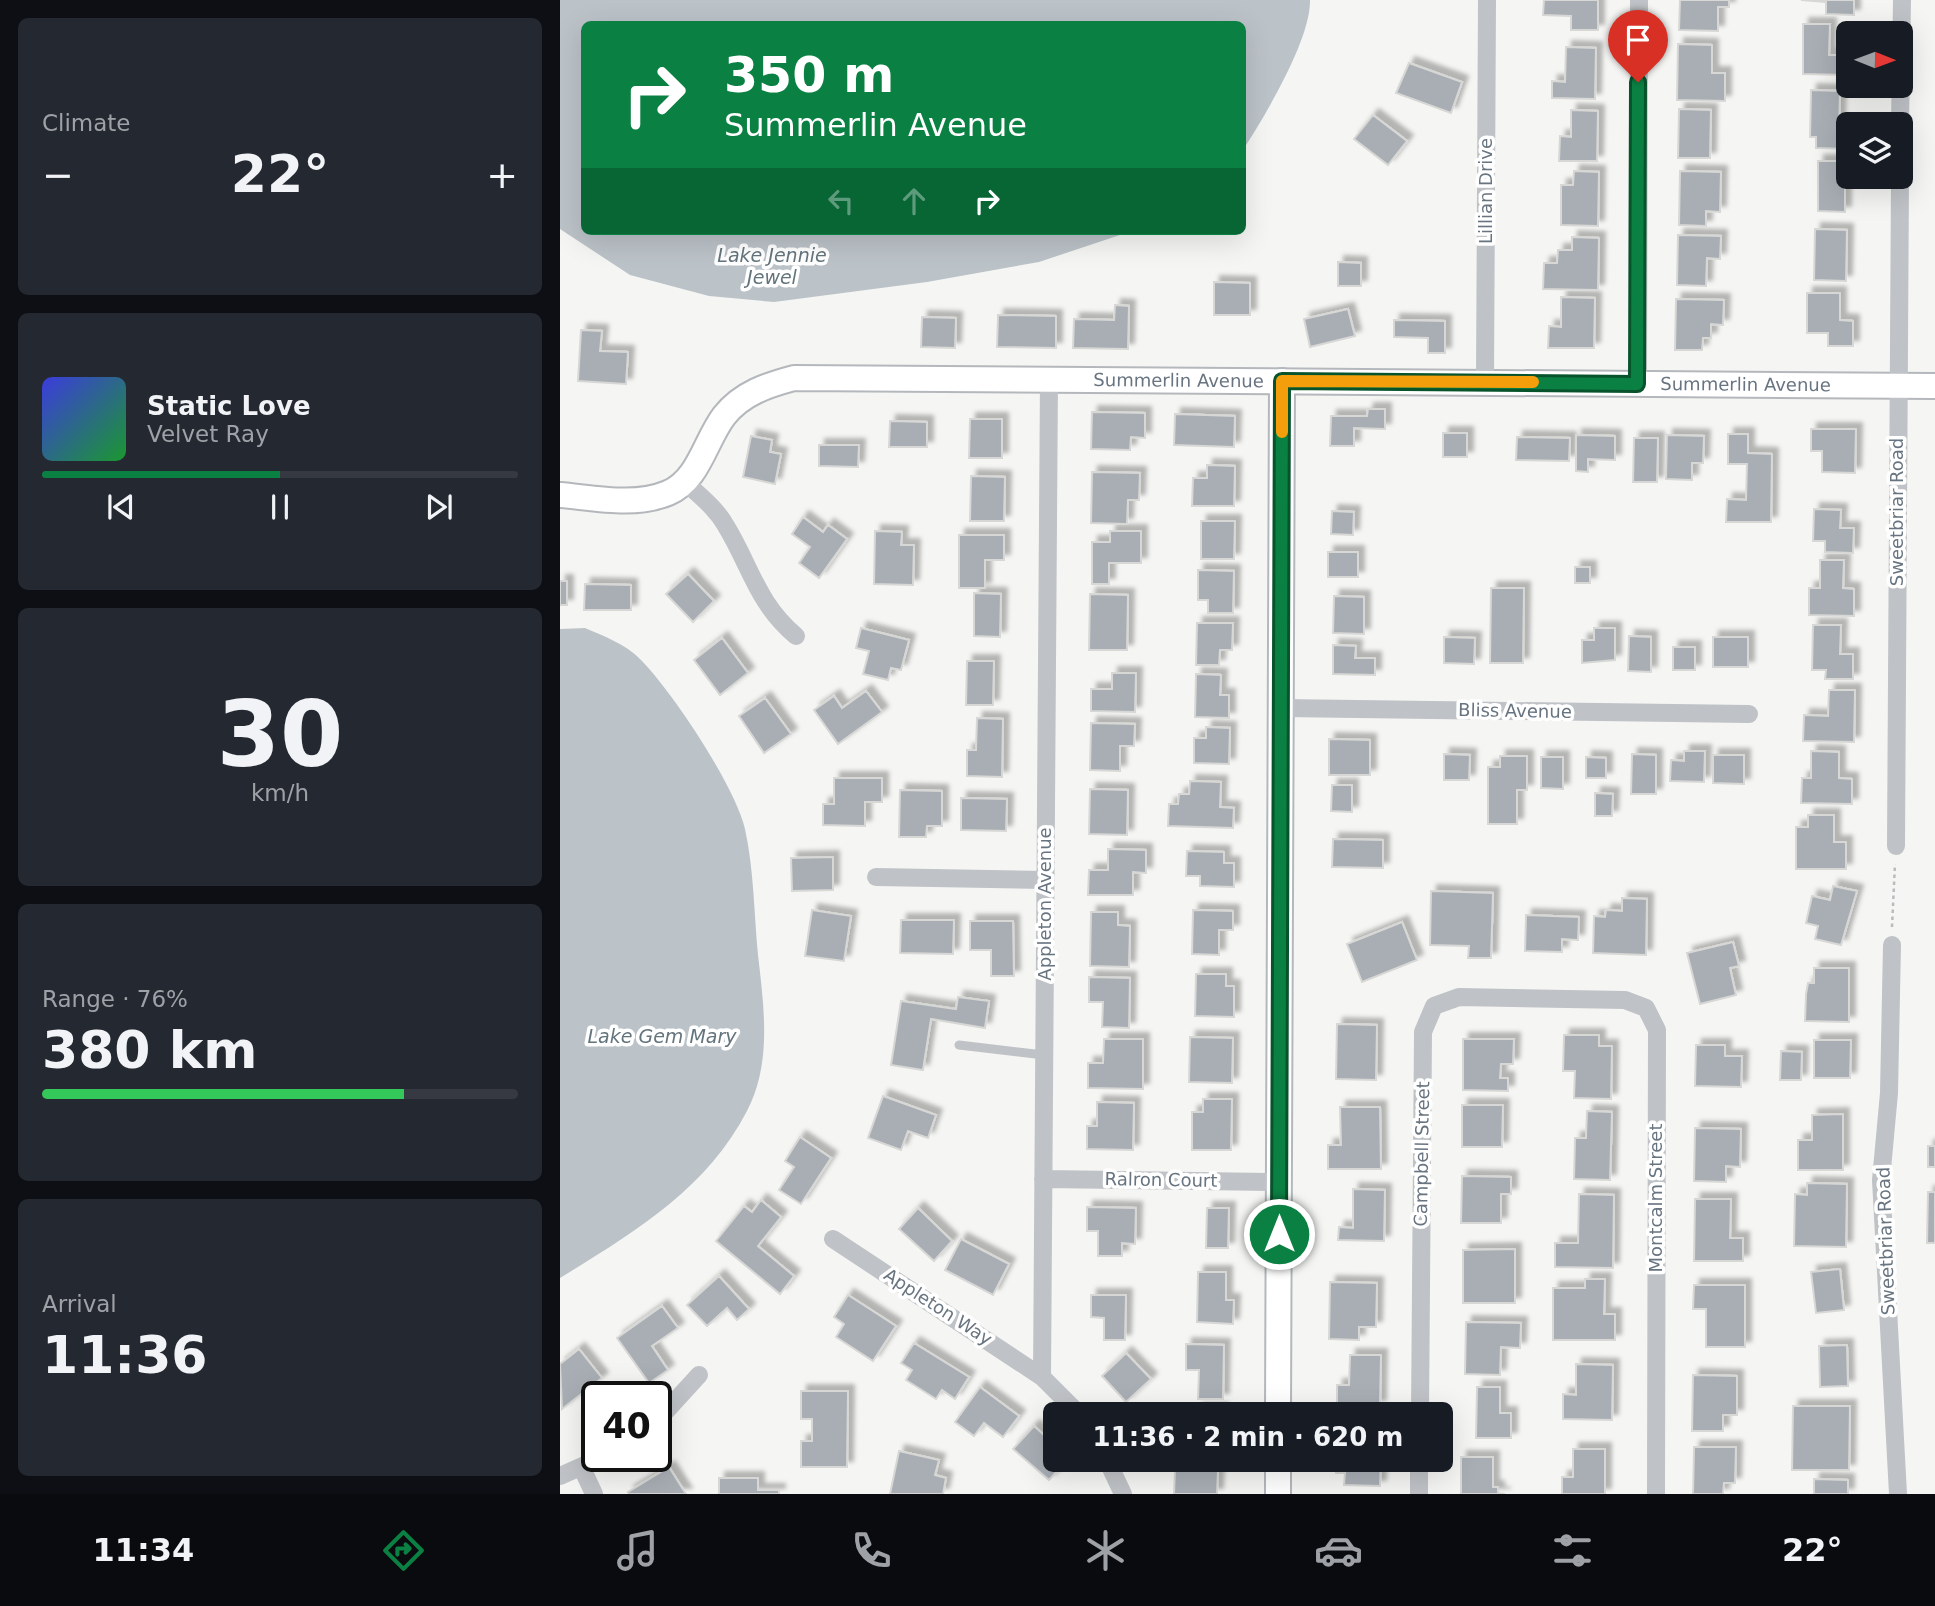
<!DOCTYPE html>
<meta charset="utf-8">
<style>
:root{--surface:#171b24;--page:#242831;--text:#f1f3f6;--muted:#9ea1a6;--line:#363941;--accent:#0b8043}
body{margin:0;font-family:"DejaVu Sans",sans-serif;background:var(--page);color:var(--text);height:100vh;display:flex;flex-direction:column;font-size:26px;white-space:nowrap}
*{box-sizing:border-box;margin:0}
p{font-size:23px;color:var(--muted)}
.icon{flex:none;width:38px;height:38px;fill:none;stroke:currentColor;stroke-width:2;stroke-linecap:round;stroke-linejoin:round}
.map{position:relative;flex:1;overflow:hidden}
.drawer{display:flex;flex-direction:column;gap:18px;padding:18px;background:#0d0f14;width:560px}
.drawer>*{flex:none}
.banner{position:absolute;left:21px;top:21px;width:665px;height:214px;border-radius:10px;box-shadow:0 7px 28px #0002;background:#0b8043;color:#fff;overflow:hidden}
.needle{width:46px;rotate:91deg}
.tools{position:absolute;left:1276px;top:21px;display:grid;gap:14px}
.tools a{display:grid;place-items:center;width:77px;height:77px;border-radius:10px;background:var(--surface);box-shadow:0 7px 28px #0002;font-size:35px}
.speed{position:absolute;left:21px;top:1381px;display:flex;gap:14px;font-size:35px;font-weight:700;text-align:center}
.speed>*{display:grid;place-content:center;width:91px;height:91px;border-radius:50%;background:var(--surface);box-shadow:0 7px 28px #0002;line-height:1}
.speed .limit{border:4px solid #111;border-radius:10px;background:#fff;color:#111}
.pin{position:absolute;display:grid;place-items:center;width:60px;height:60px;color:#fff;margin:-72px -30px;border-radius:50% 50% 50% 0;rotate:-45deg;box-shadow:0 0 7px #0007}
.pin .icon{rotate:45deg}
.me{position:absolute;width:77px;margin:-38px;rotate:0deg;stroke-linejoin:round;filter:drop-shadow(0 0 5px #0008)}
.turn{display:flex;align-items:center;gap:24px;height:147px;padding:0 28px;font-size:32px}
.turn .icon{width:91px;height:91px;stroke-width:2.5}
.turn b{display:block;font-size:49px;line-height:60px}
.lanes{display:flex;align-items:center;height:66px;padding:0 28px;background:#0003;justify-content:center;gap:35px;direction:ltr}
.lanes .off{opacity:.35}
.big{font-size:52px;font-weight:800;line-height:1.1}
.drawer .widget{flex:1;display:flex;flex-direction:column;justify-content:center;gap:10px;min-width:0;padding:0 24px;border-radius:10px;background:var(--page)}
.drawer .dial{align-items:center;gap:0}
.dial b{font-size:91px;line-height:1}
.song{display:flex;align-items:center;gap:21px}
.cover{width:84px;height:84px;border-radius:10px;background:linear-gradient(135deg,hsl(240 70% 55%),hsl(130 70% 35%))}
.played{height:7px;border-radius:4px;background:linear-gradient(90deg,var(--accent) 50%,var(--line) 50%)}
.keys{display:flex;justify-content:space-around;direction:ltr}
.heat{display:flex;justify-content:space-between;align-items:center;font-size:38px;direction:ltr}
.charge{height:10px;border-radius:5px;background:linear-gradient(90deg,#34c759 76%,var(--line) 0)}
.trip{position:absolute;left:483px;top:1402px;width:410px;height:70px;border-radius:10px;background:var(--surface);box-shadow:0 7px 28px #0002;font-weight:800;line-height:70px;text-align:center}
.tabs{display:flex;height:112px;justify-content:space-around;align-items:center;background:#090b0e;color:var(--muted)}
.tabs .icon{width:49px;height:49px}
.tabs .current{color:var(--accent)}
.tabs b{font-size:32px;color:var(--text)}
main{display:flex;flex:1;min-height:0}
.map>svg:first-child{display:block}
.water{fill:#bbc2c8}
.building{fill:#a8aeb4;stroke:#d7d7d5;stroke-width:2;filter:url(#shadow)}
.lines{fill:none;stroke-linecap:round;stroke-linejoin:round}
.secondary-casing{stroke:#b4b8bc;stroke-width:28}
.path{stroke:#b9bbbe;stroke-width:2.5;stroke-dasharray:3.5 3.5;stroke-linecap:butt}
.lane{stroke:#bfc2c6;stroke-width:9}
.street{stroke:#bfc2c6;stroke-width:18}
.secondary{stroke:#fff;stroke-width:24}
.route-casing{stroke:#07532c;stroke-width:18}
.route{stroke:#0b8043;stroke-width:12}
.slow{stroke:#f59e0b;stroke-width:12}
.labels{text-anchor:middle;stroke-width:7;stroke-linejoin:round;paint-order:stroke}
.street-label{font-size:18px;fill:#687480;stroke:#fff}
.water-label{font-size:19px;font-style:italic;fill:#64747d;stroke:#fff}
</style>
<main>
<section class="drawer">
<div class="widget"><p>Climate</p>
<div class="heat"><a>−</a><b class="big">22°</b><a>+</a></div>
</div>
<div class="widget">
<div class="song"><i class="cover"></i><div><b>Static Love</b><p>Velvet Ray</p></div></div>
<div class="played"></div>
<div class="keys"><svg class="icon" aria-label="previous" viewBox="0 0 24 24"><path d="M18 5L8 12l10 7zM5 5v14"/></svg><svg class="icon" aria-label="pause" viewBox="0 0 24 24"><path d="M8 5v14M16 5v14"/></svg><svg class="icon" aria-label="next" viewBox="0 0 24 24"><path d="M6 5l10 7-10 7zM19 5v14"/></svg></div>
</div>
<div class="widget dial"><b>30</b><p>km/h</p></div>
<div class="widget"><p>Range · 76%</p><b class="big">380 km</b><div class="charge"></div></div>
<div class="widget"><p>Arrival</p><b class="big">11:36</b></div>
</section>
<div class="map">
<svg width="1375" height="1494" viewBox="0 0 1375 1494">
<defs>
<filter id="shadow"><feDropShadow dx="6" dy="-6" stdDeviation="2" flood-color="#0004"/></filter>
</defs>
<rect width="100%" height="100%" fill="#f5f6f3"/>
<path class="water" d="M0 0H750C751 39 705 116 683 150L682 24H24V231H572L479 262 367 282 214 302 149 296 70 275 0 229Z
M25 628C43 636 66 644 80 659 112 691 175 786 185 829 194 870 194 914 198 955 204 1007 212 1064 187 1111 146 1190 73 1233 0 1278V629Z"/>
<path class="building" d="M984 0H1038V30H1011V16L983 15Z
M1120 0H1169V7H1158V31L1119 30Z
M1241 0H1294V15L1266 14V2Z
M1243 24H1270L1269 55H1288V75L1243 74Z
M1118 44 1152 45V73H1165V101L1117 100Z
M1006 47 1036 48 1035 99 992 98V81L1005 82Z
M849 63 902 82 891 113 836 93Z
M1251 90 1280 91 1279 129H1288V149L1256 148V137H1250Z
M1119 109 1151 110 1150 158H1118Z
M1011 110 1038 111 1037 161H999L1000 136 1011 137Z
M813 115 847 141 828 165 794 139Z
M1258 161H1285V212L1258 211Z
M1014 171 1039 172 1038 226 1001 225V185H1013Z
M1120 171 1161 172 1160 212 1146 211V226L1119 225Z
M1255 229 1287 230 1286 281 1254 280Z
M1118 235 1161 236 1160 259 1147 258 1146 286 1117 285Z
M1012 237 1039 238 1038 290 983 289 984 263H997L998 250H1012Z
M778 262 801 263V286H778Z
M654 282 690 283V315H654Z
M1247 293H1280V320L1293 321V346H1268V333H1247Z
M1001 297 1035 298 1034 348H988L989 326 1001 327Z
M1116 299 1164 300 1163 325 1151 324V338H1143L1142 350H1115Z
M555 305 569 306 568 349 513 348 514 319 554 320Z
M788 309 795 336 750 347 744 319Z
M438 315 496 316V348L437 347Z
M362 317 396 318 395 348 361 347Z
M834 320 885 321V353H868V338L834 337Z
M21 330 42 331 40 351 68 352 66 384 18 381Z
M808 409H825V429L794 428V446H770L771 416H807Z
M532 412 585 413V438L571 437 570 450 531 449Z
M615 414 675 416 674 447 614 445Z
M410 419H442V458H409Z
M330 421 367 422V447H329Z
M1251 429H1296L1295 473 1262 472V451H1251Z
M883 433H907V457H883Z
M1168 434H1188V453L1212 454 1211 522H1166L1167 499 1186 500 1187 464H1168Z
M1016 435 1055 436V460L1028 459V472L1016 471Z
M1107 435 1144 436 1143 463H1132V480L1106 479Z
M191 436 212 440 210 452 221 454 215 484 183 477Z
M957 437 1010 438 1009 461 956 460Z
M1074 438H1098L1097 482H1073Z
M259 445H299L298 467 259 466Z
M647 465 675 466 674 506H632L633 478H647Z
M532 472 580 473 579 500H568L567 524 531 523Z
M411 476 445 477 444 521H410Z
M1254 509 1281 510 1280 528H1294L1293 553 1265 552V541H1253Z
M772 511 794 512 793 535 771 534Z
M243 517 263 532 268 525 287 539 259 578 239 563 250 547 232 534Z
M641 521H675L674 559H641Z
M315 531 342 532 341 545H354L353 585 314 584Z
M550 531H581V563H549V584H532V542H550Z
M399 535H444V560H425V588H399Z
M768 552H798V577H768Z
M1260 560H1284L1283 588 1294 589V616L1249 615V588H1260Z
M1015 567H1030V583H1015Z
M638 570 674 571 673 613H648V600H638Z
M128 574 154 601 133 622 106 594Z
M0 581H7V605H0Z
M25 584 71 585V610H24Z
M931 588H964L963 663H930Z
M414 593 441 594 440 637 414 636Z
M530 594 568 595 567 650H529Z
M774 596 804 597V634L773 633Z
M637 623H673L672 650H660L659 665H636Z
M1253 625H1281L1280 654H1293V679H1265L1266 670H1252Z
M301 628 349 640 341 670 331 668 328 680 303 674 309 651 296 648Z
M1034 628H1055V660L1022 663V640H1034Z
M1069 636 1091 637V672L1068 671Z
M884 637 915 638 914 664 884 663Z
M1153 637H1188V667H1153Z
M162 638 188 673 160 695 134 660Z
M773 645 796 646 795 658H815V675L773 674Z
M1113 647H1135V670H1113Z
M407 661H434L433 705H406Z
M552 673H576L575 712 531 711V689H552Z
M636 674 661 675 660 695H669V718L635 717Z
M1269 690H1295L1294 742 1243 741 1244 715 1268 716Z
M306 691 322 712 278 744 254 710 274 696 282 708Z
M205 698 231 734 204 753 179 716Z
M417 718 443 719 442 777 407 776V750H416Z
M531 723 575 724 574 746H560V771L530 770Z
M646 727 670 728 669 764 634 763V738H646Z
M769 739 810 740V775H769Z
M1124 751H1145L1144 782 1110 781 1111 760 1124 761Z
M1251 751 1279 752V778L1292 779V804L1241 803 1242 778H1251Z
M884 754 910 755 909 780H884Z
M1072 754 1096 755V794H1071Z
M1153 755H1184V784L1153 783Z
M940 756H967V790H957V824H928V767H940Z
M981 757H1003V789L981 788Z
M1026 757 1046 758V778H1026Z
M274 778H322V802H305V826L263 825V804H274Z
M630 781 661 782 660 807 674 808 673 828 608 826 609 804H618L619 794H629Z
M772 785H792V812L771 811Z
M530 789 568 790 567 835 529 834Z
M340 790 382 791V826H367L366 837H339Z
M1035 793 1053 794 1052 816H1035Z
M401 798 447 799 446 831 401 830Z
M1248 815H1274V842H1286V869H1236V827H1248Z
M773 839 823 840V868L772 867Z
M548 849 586 850V873L573 872V895H528L529 870H548Z
M627 851 664 852V863H674V887L640 886V876H626Z
M273 857V890L232 891 231 858Z
M1273 886 1297 891 1281 945 1255 939 1258 926 1246 923 1252 896 1270 900Z
M871 891 933 893 931 958H908L909 946 870 945Z
M1062 898 1087 899 1086 955 1033 953 1034 916 1045 917 1046 910 1062 911Z
M252 910 291 916 284 961 245 956Z
M633 910 673 911V930H659V955L632 954Z
M531 912H558V925L570 926 569 967 530 966Z
M966 915 1019 917 1018 940 1002 939V952L965 951Z
M341 920H394L393 954 340 953Z
M410 921H453L454 976H431V950H410Z
M842 922 857 960 802 982 787 944Z
M1173 942 1179 966 1170 968 1176 995 1140 1004 1127 953Z
M1254 968H1289V1022L1245 1021 1246 994 1248 983H1254Z
M636 974H666V986H674V1017L635 1016Z
M529 977 570 978 569 1028 542 1027 543 1002H529Z
M398 997 429 1001 425 1028 371 1019 363 1070 331 1065 341 1001 396 1009Z
M777 1024 817 1025 816 1080 776 1079Z
M1004 1035H1039V1046H1052L1051 1099 1014 1098 1015 1071H1003Z
M630 1037 673 1038 672 1083 629 1082Z
M544 1039H583V1089L528 1088V1063H543Z
M903 1039H954L953 1064H941L940 1078H948V1091L903 1090Z
M1254 1040H1291L1290 1078H1254Z
M1136 1045H1165V1056H1182L1181 1087 1135 1086Z
M1221 1051 1242 1052 1241 1080H1220Z
M323 1096 376 1115 368 1138 348 1131 341 1150 308 1138Z
M643 1099H672L671 1150H632V1112H643Z
M537 1102 574 1103 573 1150 527 1149V1126H537Z
M902 1105H943L942 1147H902Z
M780 1107H820L821 1169H768V1145H781Z
M1027 1111 1052 1112 1050 1180 1014 1179 1015 1138H1026Z
M1283 1114V1170H1238V1140H1252V1115Z
M1135 1128 1181 1129 1180 1167 1166 1166V1182L1134 1181Z
M240 1137 271 1158 241 1204 219 1190 234 1167 225 1161Z
M1368 1146H1375V1167H1368Z
M902 1176 951 1177V1194H941V1223H901Z
M1247 1183 1287 1184 1286 1247 1234 1246 1235 1194 1247 1195Z
M793 1189 825 1190 824 1241 778 1240 779 1227 793 1228Z
M1368 1192H1375V1243H1367Z
M1019 1194 1054 1195 1053 1268 995 1267V1243H1018Z
M1135 1199H1171L1170 1238H1183V1261H1134Z
M201 1200 221 1217 198 1246 234 1276 220 1294 156 1241 184 1206 192 1212Z
M527 1207 576 1208 575 1244 562 1243V1256H538V1231H527Z
M358 1208 392 1241 374 1261 339 1229Z
M647 1208H669L668 1248H646Z
M401 1239 449 1264 433 1295 385 1270Z
M955 1249V1303H903V1250Z
M1280 1269 1284 1310 1256 1313 1251 1272Z
M638 1272H666V1300H674L673 1324 637 1322Z
M159 1276 189 1309 177 1320 167 1308 147 1326 127 1305Z
M1025 1279H1045L1044 1314H1055V1340H993V1288H1025Z
M770 1282 817 1283 816 1327H799V1340L769 1339Z
M1134 1285H1185V1347H1146V1309H1133Z
M288 1295 336 1326 313 1361 276 1337 284 1324 274 1317Z
M531 1295H566L565 1340H544V1318L531 1317Z
M102 1306 118 1328 92 1346 108 1370 89 1383 57 1338Z
M906 1322 961 1323 960 1348 941 1347 940 1375 905 1374Z
M354 1343 409 1377 395 1399 382 1390 376 1399 346 1380 352 1370 341 1363Z
M626 1344 664 1345 663 1399H638L639 1370H626Z
M1287 1345 1288 1386 1260 1387 1259 1346Z
M19 1349 42 1378 2 1409 0 1364Z
M566 1353 591 1379 566 1402 542 1376Z
M790 1355H821L820 1406H777V1385H789Z
M1016 1364 1053 1365 1052 1420 1003 1419V1394L1016 1395Z
M1133 1375 1177 1376V1415H1163V1431H1132Z
M420 1387 459 1416 443 1437 424 1423 414 1436 395 1422Z
M917 1387H940V1413H951V1438H916Z
M241 1391H288L287 1467H241V1441H252V1419H241Z
M1233 1406H1290L1289 1470H1232Z
M637 1409H662V1414H637Z
M474 1426 495 1445V1460H507L489 1480 453 1449Z
M1134 1447H1176L1175 1483H1164L1163 1494H1133Z
M1013 1449H1045V1494H1002V1477H1013Z
M339 1451 379 1460 375 1475 386 1478 383 1494H330Z
M901 1457H933V1487H938V1493L945 1494H901Z
M776 1460H821L820 1486 784 1485 785 1473H776Z
M109 1467 126 1494H69L68 1492Z
M615 1470H658L657 1494H614Z
M159 1478H198V1490H219V1494H159Z
M1254 1479 1288 1480V1494H1254Z"/>
<g class="lines">
<g class="secondary-casing">
<g id="secondary">
<path id="s1" d="M0 495C34 498 75 507 108 493 139 480 145 441 164 416 182 393 208 385 234 378L1375 386"/>
<path d="M718 1414 722 381"/>
<path d="M718 1494V1460"/>
</g>
</g>
<path class="path" d="M1332 927 1335 864"/>
<path class="lane" d="M399 1045 484 1055"/>
<path class="street" d="M1340 124 1342 0
M925 381 927 0
M1078 384 1079 0
M125 482C140 496 156 508 166 526 191 567 197 603 236 636
M722 708 1189 714
M1336 846 1340 177
M316 877 485 880
M1332 945 1329 1093 1321 1180 1338 1494
M483 1179 719 1182
M273 1239 482 1377 519 1414
M482 1377 489 378
M860 1414 863 1032 874 1006 899 997 1065 1000 1086 1008 1097 1030 1096 1494
M96 1422 139 1375
M547 1460 563 1494
M22 1468 34 1494
M0 1476 45 1456
M859 1494V1460"/>
<use href="#secondary" class="secondary"/>
</g>
<g class="lines">
<g class="route-casing">
<path id="route" d="M719 1234 722 381 1077 384 1078 82"/>
</g>
<use href="#route" class="route"/>
<path class="slow" d="M722 432V381L973 382"/>
</g>
<g class="labels">
<g class="street-label">
<text transform="translate(926 191) rotate(-90)" y="6">Lillian Drive</text>
<text dy="6" stroke="none"><textPath href="#s1" startOffset="672">Summerlin Avenue</textPath></text>
<text dy="6" stroke="none"><textPath href="#s1" startOffset="1239">Summerlin Avenue</textPath></text>
<text transform="translate(1337 512) rotate(-90)" y="6">Sweetbriar Road</text>
<text transform="translate(955 711) rotate(1)" y="6">Bliss Avenue</text>
<text transform="translate(485 904) rotate(-90)" y="6">Appleton Avenue</text>
<text transform="translate(862 1154) rotate(-89)" y="6">Campbell Street</text>
<text transform="translate(601 1180) rotate(1)" y="6">Ralron Court</text>
<text transform="translate(1096 1198) rotate(-90)" y="6">Montcalm Street</text>
<text transform="translate(1326 1241) rotate(-92)" y="6">Sweetbriar Road</text>
<text transform="translate(378 1307) rotate(33)" y="6">Appleton Way</text>
</g>
<g class="water-label">
<text x="212" y="262">Lake Jennie<tspan x="212" dy="22">Jewel</tspan></text>
<text x="102" y="1043">Lake Gem Mary</text>
</g>
</g>
</svg>
<div class="tools">
<a><svg class="needle" viewBox="-14 -14 28 28"><path d="M0-13l5 13h-10z" fill="#e53935"/><path d="M0 13l5-13h-10z" fill="#9ea1a6"/></svg></a>
<a><svg class="icon" aria-label="layers" viewBox="0 0 24 24"><path d="M12 4l9 5-9 5-9-5zM3 14l9 5 9-5"/></svg></a>
</div>
<div class="speed"><div class="limit">40</div></div>
<div class="pin" style="left:1078px;top:82px;background:#d93025"><svg class="icon" aria-label="arrive" viewBox="0 0 24 24"><path d="M6 21V4h12l-3 4 3 4H6"/></svg></div>
<svg class="me" style="left:719px;top:1234px" viewBox="-20 -20 40 40"><circle r="17" fill="#0b8043" stroke="#fff" stroke-width="3"/><path d="M0-11L8 9 0 5-8 9z" fill="#fff"/></svg>
<div class="trip">11:36 · 2 min · 620 m</div>
<div class="banner">
<div class="turn"><svg class="icon" aria-label="right" viewBox="0 0 24 24"><path d="M7 20v-9h11M14 6l5 5-5 5"/></svg><div><b>350 m</b>Summerlin Avenue</div></div>
<div class="lanes"><svg class="icon off" aria-label="left" viewBox="0 0 24 24"><path d="M17 20v-9H6M10 6l-5 5 5 5"/></svg><svg class="icon off" aria-label="ahead" viewBox="0 0 24 24"><path d="M12 20V5M6 11l6-6 6 6"/></svg><svg class="icon" aria-label="right" viewBox="0 0 24 24"><path d="M7 20v-9h11M14 6l5 5-5 5"/></svg></div>
</div>
</div>
</main>
<nav class="tabs">
<b>11:34</b>
<svg class="icon current" aria-label="directions" viewBox="0 0 24 24"><path d="M12 3l9 9-9 9-9-9zM9 14v-3h6M13 9l2 2-2 2"/></svg>
<svg class="icon" aria-label="music" viewBox="0 0 24 24"><path d="M9 18V5l10-2v13"/><circle cx="6" cy="18" r="3"/><circle cx="16" cy="16" r="3"/></svg>
<svg class="icon" aria-label="phone" viewBox="0 0 24 24"><path d="M5 4h4l2 5-3 2q2 4 5 5l2-3 5 2v4C11 20 4 13 5 4z"/></svg>
<svg class="icon" aria-label="climate" viewBox="0 0 24 24"><path d="M12 3v18M4 7l16 10M4 17L20 7"/></svg>
<svg class="icon" aria-label="car" viewBox="0 0 24 24"><path d="M5 17H2v-5l4-1 3-4h7l3 4 3 1v5h-3M9 17h6M6 11h13"/><circle cx="7" cy="17" r="2"/><circle cx="17" cy="17" r="2"/></svg>
<svg class="icon" aria-label="filters" viewBox="0 0 24 24"><path d="M4 7h16M4 17h16"/><circle cx="9" cy="7" r="2"/><circle cx="15" cy="17" r="2"/></svg>
<b>22°</b>
</nav>
